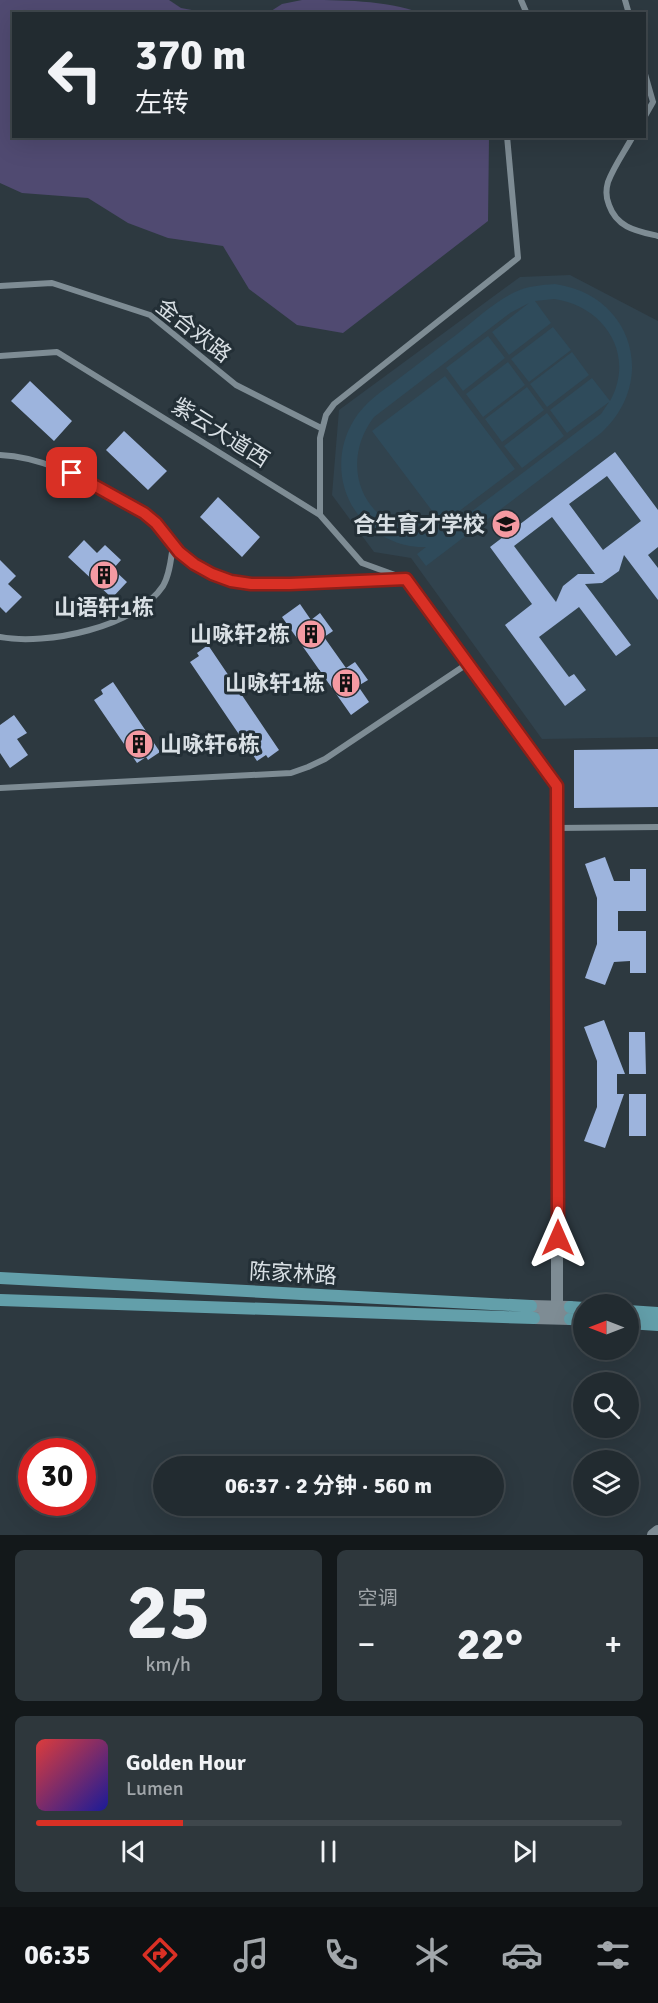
<!DOCTYPE html>
<html lang="zh">
<meta charset="utf-8">
<style>
:root{--surface:#222b30;--page:#2e373c;--text:#f1f3f6;--muted:#a2a7ab;--line:#3f474c;--accent:#d93025}
body{margin:0;font-family:Signika,"Noto Sans SC",sans-serif;background:var(--page);color:var(--text);height:100vh;display:flex;flex-direction:column;font-size:22px;white-space:nowrap}
*{box-sizing:border-box;margin:0}
p{font-size:20px;color:var(--muted)}
.icon{flex:none;width:33px;height:33px;fill:none;stroke:currentColor;stroke-width:2;stroke-linecap:round;stroke-linejoin:round}
.map{position:relative;height:1535px;overflow:hidden}
.side{display:flex;flex-direction:column;gap:15px;padding:15px;background:#13181a;flex:1}
.side>*{flex:none}
.guide{position:absolute;left:12px;top:12px;width:634px;height:126px;border-radius:0px;box-shadow:0 6px 24px #0002,0 0 0 2px var(--line);background:#222b30;color:var(--text);overflow:hidden}
.needle{width:39px;rotate:270deg}
.tools{position:absolute;left:573px;top:1294px;display:grid;gap:12px}
.tools a{display:grid;place-items:center;width:66px;height:66px;border-radius:50%;background:var(--surface);box-shadow:0 6px 24px #0002,0 0 0 2px var(--line);font-size:30px}
.speed{position:absolute;left:18px;top:1438px;display:flex;gap:12px;font-size:30px;font-weight:700;text-align:center}
.speed>*{display:grid;place-content:center;width:78px;height:78px;border-radius:50%;background:var(--surface);box-shadow:0 6px 24px #0002,0 0 0 2px var(--line);line-height:1}
.speed .limit{border:9px solid #d22;background:#fff;color:#111}
.pin{position:absolute;display:grid;place-items:center;width:51px;height:51px;color:#fff;margin:-26px;border-radius:12px;box-shadow:0 3px 9px #0006}
.me{position:absolute;width:66px;margin:-33px;rotate:0deg;stroke-linejoin:round;filter:drop-shadow(0 0 4px #0008)}
.turn{display:flex;align-items:center;gap:21px;height:126px;padding:0 24px;font-size:27px}
.turn .icon{width:78px;height:78px;stroke-width:2.5}
.turn b{display:block;font-size:42px;line-height:51px}
.big{font-size:45px;font-weight:700;line-height:1.1}
.side .card{flex:1;display:flex;flex-direction:column;justify-content:center;gap:9px;min-width:0;padding:0 21px;border-radius:9px;background:var(--page)}
.side .dial{align-items:center;gap:0}
.dial b{font-size:78px;line-height:1}
.song{display:flex;align-items:center;gap:18px}
.cover{width:72px;height:72px;border-radius:9px;background:linear-gradient(135deg,hsl(0 70% 55%),hsl(240 70% 35%))}
.played{height:6px;border-radius:3px;background:linear-gradient(90deg,var(--accent) 25%,var(--line) 25%)}
.keys{display:flex;justify-content:space-around;direction:ltr}
.heat{display:flex;justify-content:space-between;align-items:center;font-size:33px;direction:ltr}
.side .tiles{flex:1;display:grid;gap:15px;grid-template-columns:1fr 1fr}
.card:last-child{grid-column:span 2}
.trip{position:absolute;left:153px;top:1456px;width:351px;height:60px;border-radius:30px;background:var(--surface);box-shadow:0 6px 24px #0002,0 0 0 2px var(--line);font-weight:700;line-height:60px;text-align:center}
.menu{display:flex;height:96px;justify-content:space-around;align-items:center;background:#0e1113;color:var(--muted)}
.menu .icon{width:42px;height:42px}
.menu .current{color:var(--accent)}
.menu b{font-size:27px;color:var(--text)}
.map>svg:first-child{display:block}
.built{fill:#31434e}
.green{fill:#2f4b5b;fill-rule:evenodd}
.water{fill:#504a71}
.building{fill:#9db4dd;fill-rule:evenodd}
.lines{fill:none;stroke-linecap:round;stroke-linejoin:round}
.service{stroke:#7e8c94;stroke-width:6}
.minor{stroke:#7e8c94;stroke-width:12}
.tertiary{stroke:#7e8c94;stroke-width:12}
.secondary{stroke:#639faa;stroke-width:12}
.route-casing{stroke:#8d1f18;stroke-width:15}
.route{stroke:#d93025;stroke-width:10}
.labels{text-anchor:middle;stroke-width:6;stroke-linejoin:round;paint-order:stroke}
.street-label{font-size:22px;fill:#d8dfe4;stroke:#232f36}
.poi-label{font-size:22px;font-weight:bold;fill:#d8dfe4;stroke:#232f36;text-anchor:end}
</style>
<div class="map">
<svg width="658" height="1535" viewBox="0 0 658 1535">
<rect width="100%" height="100%" fill="#2d3940"/>
<path class="built" d="M570 275 658 321V737L542 739 411 558 374 552 332 495 339 410 520 277Z"/>
<path class="green" d="M555 284C633 295 658 381 601 433L426 566 417 554 426 547C401 548 378 537 361 518 337 491 335 450 354 420 364 403 382 391 397 380 417 365 436 350 456 335 474 321 494 302 515 292 528 286 541 285 555 284ZM554 299C604 306 636 354 610 401L592 378 550 410 567 433 609 402 601 414 455 524C383 554 328 478 374 417L510 313 529 303 492 332 509 355 551 323 535 301Z
M553 327 571 350 529 382 511 359Z
M488 336 505 358 463 391 446 368Z
M572 352 589 375 547 407 530 384Z
M508 362 525 385 483 417 466 394Z
M445 376 515 469 442 524 372 431Z
M527 387 544 410 502 442 485 419Z
M547 413 564 436 522 468 504 446Z"/>
<path class="water" d="M0 0H169L181 8 208 13 14 14V136L489 137 488 221 343 333 297 325 249 289 223 246 168 238 128 223 88 198 22 193 0 183Z
M302 0C340 0 386 0 421 13H268L282 4Z"/>
<path class="building" d="M30 381 72 421 54 441 11 401Z
M124 431 167 471 148 490 106 450Z
M615 452 658 510V547L648 555 658 568V600L624 555 619 571 602 583 585 584 631 645 616 656 579 607 539 637 569 677 574 674 586 690 565 706 505 625 532 604 490 547ZM607 476 641 521 603 550 569 504ZM552 517 595 574H578L563 586 556 602 514 546Z
M218 497 260 537 242 557 200 517Z
M84 540 97 553 105 545 121 560 113 569 127 582 112 598 68 557Z
M0 560 16 576 8 584 22 597 6 613 0 607Z
M300 604 311 620 320 613 333 631 324 637 346 668 355 662 368 680 358 686 369 702 351 715 282 617Z
M208 645 279 750 268 758 266 755 257 761 190 662 199 656 197 653Z
M113 682 160 752 148 760 146 757 137 763 94 700 103 694 101 690Z
M14 715 27 733 17 739 28 755 10 768 0 753V725Z
M658 749V807L574 808V750Z
M605 857 614 881H630V869H646V911H618V931H646V973H630V961L614 962 605 985 585 978 597 944V898L585 864Z
M604 1020 625 1074H617V1094H624L605 1148 584 1141 597 1107V1061L584 1027Z
M629 1032H645L646 1074H629Z
M629 1094H646V1136H629Z"/>
<g class="lines">
<path class="service" d="M521 0 527 14
M625 0 629 14
M645 74 653 102
M645 116 653 102
M633 136C625 151 614 166 608 182 606 189 606 198 609 205 617 228 637 231 658 236
M0 286 52 283 150 315 236 385 321 428
M0 356 57 352 320 515 362 563 406 579
M0 455C43 457 78 477 115 497 128 505 142 511 154 521 158 525 161 531 165 536 177 552 193 564 211 573 240 587 273 584 305 584 337 583 369 582 402 580
M320 515V438L326 415 334 404 518 258 507 136
M0 637C46 646 136 627 163 586 170 574 171 558 173 545
M0 788 291 773 308 767 325 759 467 664
M557 828 658 827"/>
<path class="minor" d="M406 579 557 786V1317"/>
<path class="tertiary" d="M531 1306 570 1307
M534 1318 570 1319
M653 1535 658 1531"/>
<path class="secondary" d="M0 1278 531 1306
M0 1300 534 1318
M570 1307 584 1308
M628 1311 658 1313
M570 1319 584 1320
M628 1323 658 1325"/>
</g>
<g class="lines">
<g class="route-casing">
<path id="route" d="M72 473 144 513 156 523 179 552 194 564 212 574 231 581 251 584H290L406 579 557 786 558 1238"/>
</g>
<use href="#route" class="route"/>
</g>
<defs>
<g id="school-disc" transform="scale(1.5)"><circle r="9.5" fill="#f49aa2" stroke="#232f36"/><path d="M0-5L7-2L0 1L-7-2ZM-4 1L0 2.5L4 1V4Q0 6-4 4Z" fill="#111"/></g>
<g id="building-disc" transform="scale(1.5)"><circle r="9.5" fill="#f49aa2" stroke="#232f36"/><path d="M-4-6H4V6H1V3H-1V6H-4ZM-2.5-4.3h1.7v1.8h-1.7ZM.8-4.3h1.7v1.8H.8ZM-2.5-1h1.7V.8h-1.7ZM.8-1h1.7V.8H.8Z" fill="#111"/></g>
</defs>
<g fill-rule="evenodd">
<use href="#school-disc" x="506" y="524"/>
<use href="#building-disc" x="104" y="575"/>
<use href="#building-disc" x="311" y="634"/>
<use href="#building-disc" x="346" y="683"/>
<use href="#building-disc" x="139" y="744"/>
</g>
<g class="labels">
<g class="street-label">
<text transform="translate(194 330) rotate(38)" y="8">金合欢路</text>
<text transform="translate(221 432) rotate(32)" y="8">紫云大道西</text>
<text transform="translate(293 1273) rotate(3)" y="8">陈家林路</text>
</g>
<g class="poi-label">
<text x="485" y="532">合生育才学校</text>
<text x="104" y="615" text-anchor="middle">山语轩1栋</text>
<text x="290" y="642">山咏轩2栋</text>
<text x="325" y="691">山咏轩1栋</text>
<text x="160" y="752" text-anchor="start">山咏轩6栋</text>
</g>
</g>
</svg>
<div class="tools">
<a><svg class="needle" viewBox="-14 -14 28 28"><path d="M0-13l5 13h-10z" fill="#e53935"/><path d="M0 13l5-13h-10z" fill="#a2a7ab"/></svg></a>
<a><svg class="icon" aria-label="search" viewBox="0 0 24 24"><circle cx="10" cy="10" r="6"/><path d="M15 15l6 6"/></svg></a>
<a><svg class="icon" aria-label="layers" viewBox="0 0 24 24"><path d="M12 4l9 5-9 5-9-5zM3 14l9 5 9-5"/></svg></a>
</div>
<div class="speed"><div class="limit">30</div></div>
<div class="pin" style="left:72px;top:473px;background:#d93025"><svg class="icon" aria-label="arrive" viewBox="0 0 24 24"><path d="M6 21V4h12l-3 4 3 4H6"/></svg></div>
<svg class="me" style="left:558px;top:1238px" viewBox="-20 -20 40 40"><path d="M0-17L14 15 0 8-14 15z" fill="#d93025" stroke="#fff" stroke-width="4"/></svg>
<div class="trip">06:37 · 2 分钟 · 560 m</div>
<div class="guide">
<div class="turn"><svg class="icon" aria-label="left" viewBox="0 0 24 24"><path d="M17 20v-9H6M10 6l-5 5 5 5"/></svg><div><b>370 m</b>左转</div></div>
</div>
</div>
<section class="side">
<div class="tiles">
<div class="card dial"><b>25</b><p>km/h</p></div>
<div class="card"><p>空调</p>
<div class="heat"><a>−</a><b class="big">22°</b><a>+</a></div>
</div>
<div class="card">
<div class="song"><i class="cover"></i><div><b>Golden Hour</b><p>Lumen</p></div></div>
<div class="played"></div>
<div class="keys"><svg class="icon" aria-label="previous" viewBox="0 0 24 24"><path d="M18 5L8 12l10 7zM5 5v14"/></svg><svg class="icon" aria-label="pause" viewBox="0 0 24 24"><path d="M8 5v14M16 5v14"/></svg><svg class="icon" aria-label="next" viewBox="0 0 24 24"><path d="M6 5l10 7-10 7zM19 5v14"/></svg></div>
</div>
</div>
</section>
<nav class="menu">
<b>06:35</b>
<svg class="icon current" aria-label="directions" viewBox="0 0 24 24"><path d="M12 3l9 9-9 9-9-9zM9 14v-3h6M13 9l2 2-2 2"/></svg>
<svg class="icon" aria-label="music" viewBox="0 0 24 24"><path d="M9 18V5l10-2v13"/><circle cx="6" cy="18" r="3"/><circle cx="16" cy="16" r="3"/></svg>
<svg class="icon" aria-label="phone" viewBox="0 0 24 24"><path d="M5 4h4l2 5-3 2q2 4 5 5l2-3 5 2v4C11 20 4 13 5 4z"/></svg>
<svg class="icon" aria-label="climate" viewBox="0 0 24 24"><path d="M12 3v18M4 7l16 10M4 17L20 7"/></svg>
<svg class="icon" aria-label="car" viewBox="0 0 24 24"><path d="M5 17H2v-5l4-1 3-4h7l3 4 3 1v5h-3M9 17h6M6 11h13"/><circle cx="7" cy="17" r="2"/><circle cx="17" cy="17" r="2"/></svg>
<svg class="icon" aria-label="filters" viewBox="0 0 24 24"><path d="M4 7h16M4 17h16"/><circle cx="9" cy="7" r="2"/><circle cx="15" cy="17" r="2"/></svg>
</nav>
